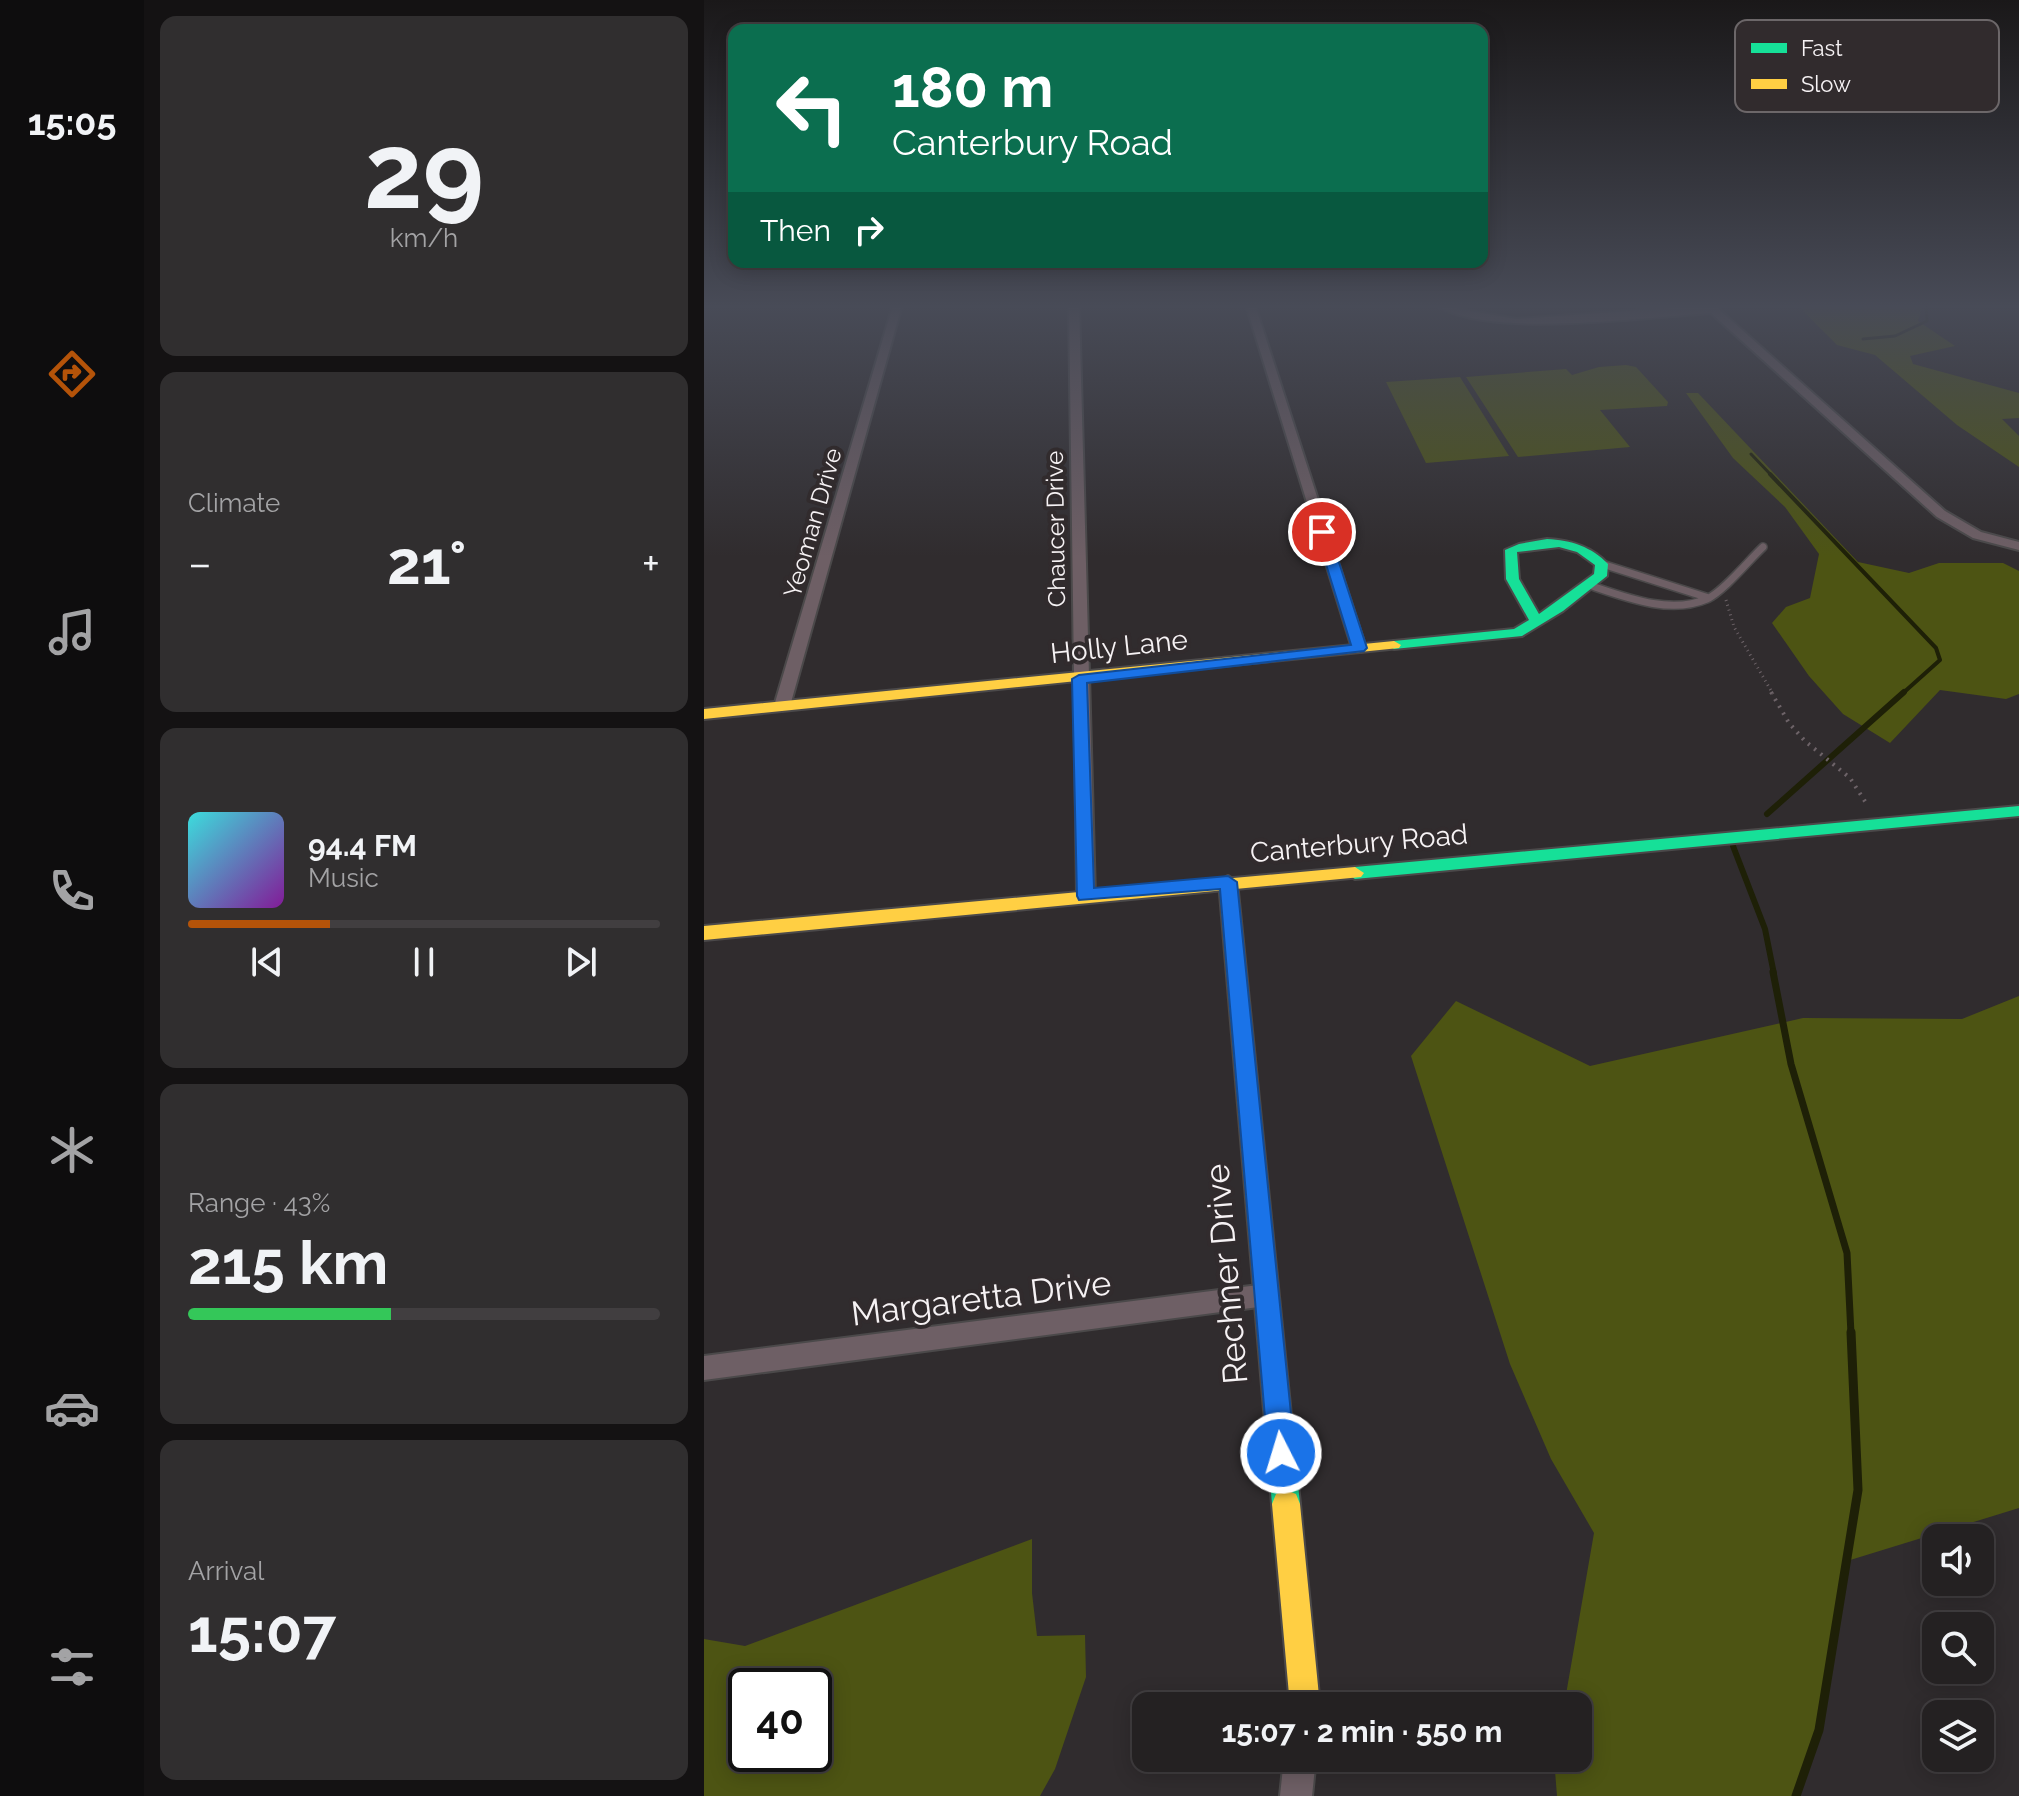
<!DOCTYPE html>
<meta charset="utf-8">
<style>
:root{--surface:#242122;--page:#302e2f;--text:#f1f3f6;--muted:#a3a3a5;--line:#413e40;--accent:#b45309}
body{margin:0;font-family:Raleway,sans-serif;background:var(--page);color:var(--text);height:100vh;display:flex;flex-direction:column;font-size:30px;white-space:nowrap}
*{box-sizing:border-box;margin:0}
p{font-size:26px;color:var(--muted)}
.icon{flex:none;width:44px;height:44px;fill:none;stroke:currentColor;stroke-width:2;stroke-linecap:round;stroke-linejoin:round}
.map{position:relative;flex:1;overflow:hidden}
.panel{display:flex;flex-direction:column;gap:16px;padding:16px;background:#141213;width:560px}
.panel>*{flex:none}
.banner{position:absolute;left:24px;top:24px;width:760px;height:244px;border-radius:16px;box-shadow:0 4px 20px #0003,0 0 0 2px var(--line);background:#0b6e4f;color:#fff;overflow:hidden}
.buttons{position:absolute;left:1218px;top:1524px;display:grid;gap:16px}
.buttons a{display:grid;place-items:center;width:72px;height:72px;border-radius:16px;background:var(--surface);box-shadow:0 4px 20px #0003,0 0 0 2px var(--line);font-size:40px}
.speed{position:absolute;left:24px;top:1668px;display:flex;gap:16px;font-size:40px;font-weight:700;text-align:center}
.speed>*{display:grid;place-content:center;width:104px;height:104px;border-radius:50%;background:var(--surface);box-shadow:0 4px 20px #0003,0 0 0 2px var(--line);line-height:1}
.speed .limit{border:4px solid #111;border-radius:12px;background:#fff;color:#111}
.pin{position:absolute;display:grid;place-items:center;width:68px;height:68px;color:#fff;margin:-34px;border:4px solid #fff;border-radius:50%;box-shadow:0 2px 8px #0007}
.me{position:absolute;width:88px;margin:-44px;rotate:355deg;stroke-linejoin:round;filter:drop-shadow(0 0 6px #0008)}
.turn{display:flex;align-items:center;gap:28px;height:168px;padding:0 32px;font-size:36px}
.turn .icon{width:104px;height:104px;stroke-width:2.5}
.turn b{display:block;font-size:56px;line-height:68px}
.then{display:flex;align-items:center;height:76px;padding:0 32px;background:#0003;gap:16px;font-size:30px}
.big{font-size:60px;font-weight:700;line-height:1.1}
.panel .widget{flex:1;display:flex;flex-direction:column;justify-content:center;gap:12px;min-width:0;padding:0 28px;border-radius:16px;background:var(--page)}
.panel .dial{align-items:center;gap:0}
.dial b{font-size:104px;line-height:1}
.song{display:flex;align-items:center;gap:24px}
.cover{width:96px;height:96px;border-radius:12px;background:linear-gradient(135deg,hsl(180 70% 55%),hsl(290 70% 35%))}
.played{height:8px;border-radius:4px;background:linear-gradient(90deg,var(--accent) 30%,var(--line) 30%)}
.keys{display:flex;justify-content:space-around;direction:ltr}
.heat{display:flex;justify-content:space-between;align-items:center;font-size:44px;direction:ltr}
.charge{height:12px;border-radius:6px;background:linear-gradient(90deg,#34c759 43%,var(--line) 0)}
.trip{position:absolute;left:428px;top:1692px;width:460px;height:80px;border-radius:16px;background:var(--surface);box-shadow:0 4px 20px #0003,0 0 0 2px var(--line);font-weight:700;line-height:80px;text-align:center}
main{display:flex;flex:1;min-height:0}
.tabs{display:flex;flex-direction:column;width:144px;justify-content:space-around;align-items:center;background:#0e0d0e;color:var(--muted)}
.tabs .icon{width:56px;height:56px}
.tabs .on{color:var(--accent)}
.tabs b{font-size:36px;color:var(--text)}
.map>svg:first-child{display:block}
.green{fill:#4d5413;fill-rule:evenodd}
.lines{fill:none;stroke-linecap:round;stroke-linejoin:round}
.stream-far4{stroke:#1e2007;stroke-width:3}
.stream-far3{stroke:#1e2007;stroke-width:4}
.stream-far2{stroke:#1e2007;stroke-width:6}
.stream-far1{stroke:#1e2007;stroke-width:7}
.stream{stroke:#1e2007;stroke-width:9}
.lane-casing{stroke:#4b494a;stroke-width:10}
.street-casing{stroke:#4b494a;stroke-width:4}
.fast-casing{stroke:#4b494a;stroke-width:4}
.slow-casing{stroke:#4b494a;stroke-width:4}
.path-far1{stroke:#6d6368;stroke-width:3;stroke-dasharray:1 4;stroke-linecap:butt}
.path{stroke:#6d6368;stroke-width:4;stroke-dasharray:2 6;stroke-linecap:butt}
.lane{stroke:#6e5f65;stroke-width:7}
.street{fill:#6e5f65;fill-rule:evenodd}
.fast{fill:#16e098;fill-rule:evenodd}
.slow{fill:#ffcf43;fill-rule:evenodd}
.route{fill:#1a73e8;stroke:#114b97;stroke-width:2}
.labels{text-anchor:middle;stroke-width:8;stroke-linejoin:round;paint-order:stroke}
.far-street-label{font-size:24px;fill:#f6f2f4;stroke:#312b2d}
.street-label{font-size:28px;fill:#f6f2f4;stroke:#312b2d}
.near-street-label{font-size:34px;fill:#f6f2f4;stroke:#312b2d}
.key{fill:#312b2d;stroke:#6c6769;stroke-width:2}
.key-label{font-size:22px;fill:#f6f2f4}
</style>
<main>
<nav class="tabs">
<b>15:05</b>
<svg class="icon on" aria-label="directions" viewBox="0 0 24 24"><path d="M12 3l9 9-9 9-9-9zM9 14v-3h6M13 9l2 2-2 2"/></svg>
<svg class="icon" aria-label="music" viewBox="0 0 24 24"><path d="M9 18V5l10-2v13"/><circle cx="6" cy="18" r="3"/><circle cx="16" cy="16" r="3"/></svg>
<svg class="icon" aria-label="phone" viewBox="0 0 24 24"><path d="M5 4h4l2 5-3 2q2 4 5 5l2-3 5 2v4C11 20 4 13 5 4z"/></svg>
<svg class="icon" aria-label="climate" viewBox="0 0 24 24"><path d="M12 3v18M4 7l16 10M4 17L20 7"/></svg>
<svg class="icon" aria-label="car" viewBox="0 0 24 24"><path d="M5 17H2v-5l4-1 3-4h7l3 4 3 1v5h-3M9 17h6M6 11h13"/><circle cx="7" cy="17" r="2"/><circle cx="17" cy="17" r="2"/></svg>
<svg class="icon" aria-label="filters" viewBox="0 0 24 24"><path d="M4 7h16M4 17h16"/><circle cx="9" cy="7" r="2"/><circle cx="15" cy="17" r="2"/></svg>
</nav>
<section class="panel">
<div class="widget dial"><b>29</b><p>km/h</p></div>
<div class="widget"><p>Climate</p>
<div class="heat"><a>−</a><b class="big">21°</b><a>+</a></div>
</div>
<div class="widget">
<div class="song"><i class="cover"></i><div><b>94.4 FM</b><p>Music</p></div></div>
<div class="played"></div>
<div class="keys"><svg class="icon" aria-label="previous" viewBox="0 0 24 24"><path d="M18 5L8 12l10 7zM5 5v14"/></svg><svg class="icon" aria-label="pause" viewBox="0 0 24 24"><path d="M8 5v14M16 5v14"/></svg><svg class="icon" aria-label="next" viewBox="0 0 24 24"><path d="M6 5l10 7-10 7zM19 5v14"/></svg></div>
</div>
<div class="widget"><p>Range · 43%</p><b class="big">215 km</b><div class="charge"></div></div>
<div class="widget"><p>Arrival</p><b class="big">15:07</b></div>
</section>
<div class="map">
<svg width="1315" height="1796" viewBox="0 0 1315 1796">
<rect width="100%" height="100%" fill="#302c2e"/>
<path class="green" d="M1100 305H1219L1214 321 1251 346 1206 356 1209 364 1315 393V418L1298 419 1315 436V467L1253 425 1171 355 1133 345 1097 309Z
M922 365 932 367 964 402 963 406 896 410 926 447 814 457 762 377 862 369 868 375 895 367Z
M756 377 805 456 722 463 682 382Z
M982 393H994L1154 562 1205 573 1235 563H1299L1315 571V694L1302 699 1236 690 1186 743 1139 714 1105 676 1068 623 1082 607 1106 598 1115 554 1081 507 1029 458Z
M1315 996V1508L1143 1561 1115 1730 1092 1796H853L850 1758H874V1706H860L890 1533 847 1459 806 1364 707 1056 752 1001 886 1066 1099 1018 1258 1019Z
M328 1539V1593L333 1636 381 1635 382 1677 351 1769 336 1796H0V1639L41 1646ZM110 1686V1754H42V1686Z"/>
<g class="lines">
<path class="stream-far4" d="M1159 339 1191 336 1223 321 1222 305
M1047 454 1068 476"/>
<path class="stream-far3" d="M1066 474 1232 648 1236 660 1198 694"/>
<path class="stream-far2" d="M1063 814 1200 692
M1029 846 1061 929 1070 974"/>
<path class="stream-far1" d="M1069 972 1087 1064 1143 1253 1147 1334"/>
<path class="stream" d="M1092 1796 1115 1730 1154 1490 1147 1332"/>
<g class="lane-casing">
<path id="lane" d="M898 564 1005 598
M885 585C921 597 966 615 1003 599 1020 591 1045 560 1059 547"/>
</g>
<g class="street-casing">
<path id="street" d="M189 305H198L86 706 78 711 73 709 70 706Z
M365 305H375L391 896 382 902 373 896Z
M542 305H551L662 648 660 651 655 652 648 648Z
M732 305 812 319 1010 305 1241 511 1277 532 1315 542V550L1269 538 1233 517 1007 313C942 317 784 339 732 305Z
M562 1284 570 1287 574 1295 570 1303 562 1306 0 1380V1356Z
M580 1758H612L608 1796H576Z"/>
</g>
<g class="fast-casing">
<path id="fast" d="M843 539C867 540 888 547 904 564L903 576 859 611 818 636 690 649 683 645 690 641 810 629 825 620 802 579 801 550 815 544ZM855 547 873 552 891 565 890 574 835 614 815 579 813 552Z
M1315 806V816L651 879 642 873 651 867Z
M524 876 533 882 596 1504 592 1514 582 1518 572 1514 568 1504 515 882Z"/>
</g>
<g class="slow-casing">
<path id="slow" d="M690 641 697 645 695 648 0 719V709Z
M651 867 660 873 657 877 0 940V926Z
M582 1490 592 1494 596 1504 616 1706H586L568 1504 572 1494Z"/>
</g>
<path class="path-far1" d="M1022 600 1030 627 1069 694"/>
<path class="path" d="M1067 692 1085 723 1101 741 1146 778 1164 806"/>
<use href="#lane" class="lane"/>
<use href="#street" class="street"/>
<use href="#fast" class="fast"/>
<use href="#slow" class="slow"/>
</g>
<linearGradient id="sky" x2="0" y2="1"><stop stop-color="#1a1819"/><stop offset="0.55" stop-color="#484b57"/><stop offset="1" stop-color="#484b57" stop-opacity="0"/></linearGradient>
<rect width="1315" height="557" fill="url(#sky)"/>
<path class="route" d="M618 529 625 532 663 648 660 651 383 683 390 888 524 876 533 882 591 1453 587 1463 577 1467 568 1463 564 1453 516 889 375 900 373 896 368 679 375 675 647 645 612 532Z"/>
<g class="labels">
<g class="far-street-label">
<text transform="translate(109 523) rotate(-74)" y="8">Yeoman Drive</text>
<text transform="translate(352 529) rotate(-91)" y="8">Chaucer Drive</text>
</g>
<g class="street-label">
<text transform="translate(415 646) rotate(-6)" y="10">Holly Lane</text>
<text transform="translate(655 843) rotate(-5)" y="10">Canterbury Road</text>
</g>
<g class="near-street-label">
<text transform="translate(522 1274) rotate(-95)" y="12">Rechner Drive</text>
<text transform="translate(277 1298) rotate(-7)" y="12">Margaretta Drive</text>
</g>
</g>
<rect x="1031" y="20" width="264" height="92" rx="12" class="key"/>
<rect x="1047" y="43" width="36" height="10" fill="#16e098"/>
<rect x="1047" y="79" width="36" height="10" fill="#ffcf43"/>
<g class="key-label">
<text x="1097" y="56">Fast</text>
<text x="1097" y="92">Slow</text>
</g>
</svg>
<div class="buttons">
<a><svg class="icon" aria-label="sound" viewBox="0 0 24 24"><path d="M4 9h4l5-4v14l-5-4H4zM17 9q2 3 0 6"/></svg></a>
<a><svg class="icon" aria-label="search" viewBox="0 0 24 24"><circle cx="10" cy="10" r="6"/><path d="M15 15l6 6"/></svg></a>
<a><svg class="icon" aria-label="layers" viewBox="0 0 24 24"><path d="M12 4l9 5-9 5-9-5zM3 14l9 5 9-5"/></svg></a>
</div>
<div class="speed"><div class="limit">40</div></div>
<div class="pin" style="left:618px;top:532px;background:#d93025"><svg class="icon" aria-label="arrive" viewBox="0 0 24 24"><path d="M6 21V4h12l-3 4 3 4H6"/></svg></div>
<svg class="me" style="left:577px;top:1453px" viewBox="-20 -20 40 40"><circle r="17" fill="#1a73e8" stroke="#fff" stroke-width="3"/><path d="M0-11L8 9 0 5-8 9z" fill="#fff"/></svg>
<div class="trip">15:07 · 2 min · 550 m</div>
<div class="banner">
<div class="turn"><svg class="icon" aria-label="left" viewBox="0 0 24 24"><path d="M17 20v-9H6M10 6l-5 5 5 5"/></svg><div><b>180 m</b>Canterbury Road</div></div>
<div class="then">Then<svg class="icon" aria-label="right" viewBox="0 0 24 24"><path d="M7 20v-9h11M14 6l5 5-5 5"/></svg></div>
</div>
</div>
</main>
